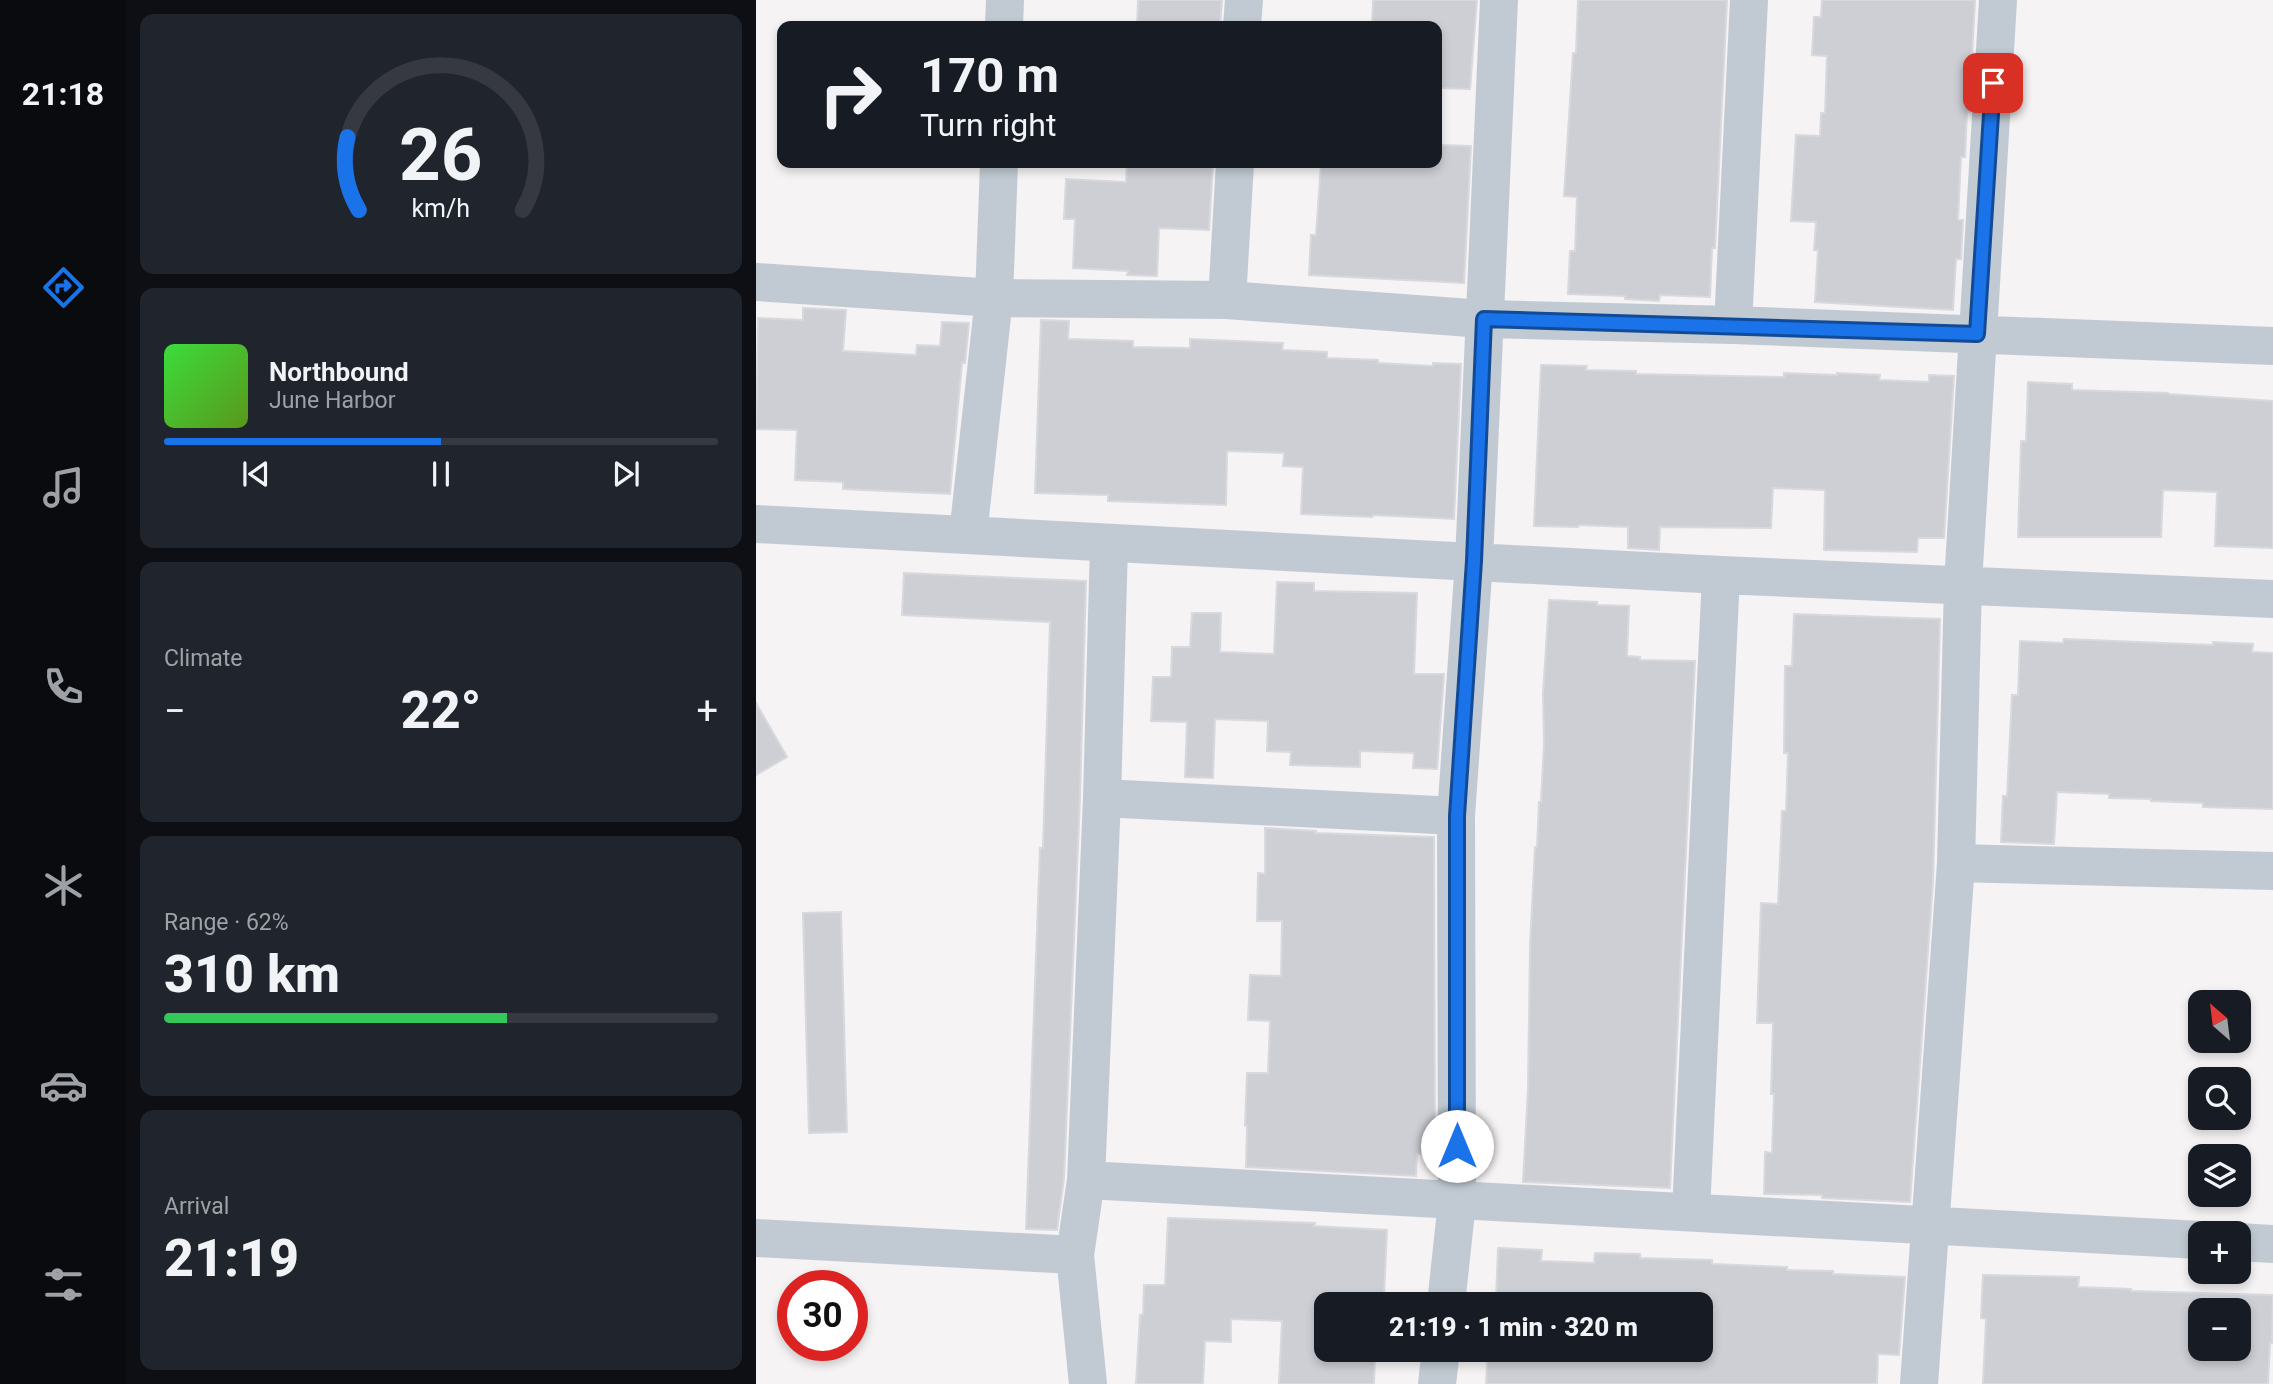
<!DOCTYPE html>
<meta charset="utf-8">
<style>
:root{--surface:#171b24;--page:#20242c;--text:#f1f3f6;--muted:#9ea1a6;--line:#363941;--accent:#1a73e8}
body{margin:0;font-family:Roboto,sans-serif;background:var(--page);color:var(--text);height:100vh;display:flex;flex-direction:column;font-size:26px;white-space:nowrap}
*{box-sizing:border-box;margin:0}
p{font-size:23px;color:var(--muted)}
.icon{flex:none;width:38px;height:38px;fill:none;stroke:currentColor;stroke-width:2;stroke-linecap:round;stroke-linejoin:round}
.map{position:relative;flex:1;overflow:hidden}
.details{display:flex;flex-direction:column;gap:14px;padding:14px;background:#0d0f14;width:630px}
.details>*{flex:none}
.guide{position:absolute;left:21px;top:21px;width:665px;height:147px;border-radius:14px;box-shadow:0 4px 10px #0003;background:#171b24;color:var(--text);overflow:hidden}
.needle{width:46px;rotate:332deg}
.controls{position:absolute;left:1432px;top:990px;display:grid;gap:14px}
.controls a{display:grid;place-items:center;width:63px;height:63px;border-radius:14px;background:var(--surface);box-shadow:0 4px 10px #0003;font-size:35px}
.speed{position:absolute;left:21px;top:1270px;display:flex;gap:14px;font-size:35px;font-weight:700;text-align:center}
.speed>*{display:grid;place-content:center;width:91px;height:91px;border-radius:50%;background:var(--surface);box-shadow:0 4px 10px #0003;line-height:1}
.speed .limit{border:10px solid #d22;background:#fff;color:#111}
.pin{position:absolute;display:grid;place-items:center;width:60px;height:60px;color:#fff;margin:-30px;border-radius:14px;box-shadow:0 4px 10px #0006}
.me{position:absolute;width:77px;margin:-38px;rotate:0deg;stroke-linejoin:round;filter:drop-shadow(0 0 5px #0008)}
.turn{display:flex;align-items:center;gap:24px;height:147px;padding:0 28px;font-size:32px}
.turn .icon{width:91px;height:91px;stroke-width:2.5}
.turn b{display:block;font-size:49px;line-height:60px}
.big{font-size:52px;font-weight:800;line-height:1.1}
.details .card{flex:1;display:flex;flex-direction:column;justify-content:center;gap:10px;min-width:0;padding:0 24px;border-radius:14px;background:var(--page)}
.details .dial{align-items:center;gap:0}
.dial svg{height:182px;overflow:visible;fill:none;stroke:var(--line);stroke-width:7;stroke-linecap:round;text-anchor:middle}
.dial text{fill:var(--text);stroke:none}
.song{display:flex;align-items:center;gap:21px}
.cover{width:84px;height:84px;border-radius:10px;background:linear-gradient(135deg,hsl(120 70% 55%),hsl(90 70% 35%))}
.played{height:7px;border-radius:4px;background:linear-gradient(90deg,var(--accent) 50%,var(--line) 50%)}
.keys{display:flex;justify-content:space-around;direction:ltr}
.heat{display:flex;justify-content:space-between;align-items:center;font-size:38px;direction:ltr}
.charge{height:10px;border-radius:5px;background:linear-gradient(90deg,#34c759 62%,var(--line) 0)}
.trip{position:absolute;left:558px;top:1292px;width:399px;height:70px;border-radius:14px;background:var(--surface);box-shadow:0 4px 10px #0003;font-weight:800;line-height:70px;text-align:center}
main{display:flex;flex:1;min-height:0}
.dock{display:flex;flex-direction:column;width:126px;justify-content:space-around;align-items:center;background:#090b0e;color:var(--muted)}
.dock .icon{width:49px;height:49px}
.dock .current{color:var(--accent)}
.dock b{font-size:32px;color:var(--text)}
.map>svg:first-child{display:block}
.building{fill:#cdcfd5;stroke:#d7d9de;stroke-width:2;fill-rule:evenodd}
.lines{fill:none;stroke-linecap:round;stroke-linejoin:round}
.street{stroke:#c1cad2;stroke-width:38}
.route-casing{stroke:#114b97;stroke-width:18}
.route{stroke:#1a73e8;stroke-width:12}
</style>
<main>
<nav class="dock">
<b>21:18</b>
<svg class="icon current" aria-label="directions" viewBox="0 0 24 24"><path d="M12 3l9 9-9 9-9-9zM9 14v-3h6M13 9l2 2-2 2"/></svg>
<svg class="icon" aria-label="music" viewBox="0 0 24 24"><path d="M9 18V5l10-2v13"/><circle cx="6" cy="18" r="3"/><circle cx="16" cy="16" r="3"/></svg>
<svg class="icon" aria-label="phone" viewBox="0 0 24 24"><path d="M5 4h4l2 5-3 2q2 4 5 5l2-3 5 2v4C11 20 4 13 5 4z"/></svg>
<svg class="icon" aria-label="climate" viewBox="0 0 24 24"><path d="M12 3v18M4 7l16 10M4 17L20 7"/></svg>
<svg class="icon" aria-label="car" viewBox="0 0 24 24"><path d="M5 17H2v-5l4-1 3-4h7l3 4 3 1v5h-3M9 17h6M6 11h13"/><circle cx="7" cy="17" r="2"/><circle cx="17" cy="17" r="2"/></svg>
<svg class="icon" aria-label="filters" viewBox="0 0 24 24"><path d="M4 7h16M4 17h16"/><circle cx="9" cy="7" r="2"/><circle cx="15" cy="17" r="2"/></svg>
</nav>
<section class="details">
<div class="card dial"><svg viewBox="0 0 100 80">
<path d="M14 69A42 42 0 1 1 86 69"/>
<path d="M14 69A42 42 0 0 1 9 37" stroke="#1a73e8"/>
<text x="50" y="56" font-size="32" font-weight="700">26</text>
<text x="50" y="72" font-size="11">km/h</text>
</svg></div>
<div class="card">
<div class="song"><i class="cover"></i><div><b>Northbound</b><p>June Harbor</p></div></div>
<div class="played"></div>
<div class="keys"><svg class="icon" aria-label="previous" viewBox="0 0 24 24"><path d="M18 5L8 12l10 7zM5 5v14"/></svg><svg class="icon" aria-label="pause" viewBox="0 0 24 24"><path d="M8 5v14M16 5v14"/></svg><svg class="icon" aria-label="next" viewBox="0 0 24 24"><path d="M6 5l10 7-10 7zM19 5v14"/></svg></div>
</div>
<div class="card"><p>Climate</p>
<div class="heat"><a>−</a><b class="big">22°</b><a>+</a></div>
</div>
<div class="card"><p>Range · 62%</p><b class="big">310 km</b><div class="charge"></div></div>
<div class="card"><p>Arrival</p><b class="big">21:19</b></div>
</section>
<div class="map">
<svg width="1517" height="1384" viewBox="0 0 1517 1384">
<rect width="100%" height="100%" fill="#f5f3f3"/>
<path class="building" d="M382 0H466L464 26H381Z
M617 0H721L714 89 681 88V26H616Z
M822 0H971L959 248H956L954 297 904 295 903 301 869 299V296L812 294 814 251H819L821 197 808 196 817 53H820Z
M1066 0H1219L1213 112H1211L1209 157H1205L1202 220H1207L1205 259H1200L1197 310 1059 302 1062 250H1058L1060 222 1035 221 1040 135 1064 136 1065 113H1069L1071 56 1056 55 1058 17H1065Z
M681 145 715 146 708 283 553 275 555 235H560L565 163H681Z
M371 163H457L453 230 403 228 401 276 371 275 372 271 317 268 319 219H308L310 179 370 182Z
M47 308 90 310 87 351 160 355 161 345 184 346 186 322 213 323 209 363H206L194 494 87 489V482L39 480 41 430 0 429 2 318 47 320Z
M285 320 313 321 312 339 377 341V347L434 348V339L527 343 526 350 571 352V358L622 360V363L677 366V363L705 364 698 519 617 515 616 517 545 514 547 467 527 466 528 453 471 451 470 505 352 501V495L279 493Z
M785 365 831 366 830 370 880 371V374L1028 377V373L1081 375V373L1124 375 1123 380 1173 382V375L1198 376 1188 538H1162L1161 552 1068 550 1069 490 1017 488 1015 528 904 527 903 550 872 548V527L823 525 822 527 778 526Z
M1272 382 1316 384V390L1412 393V394L1517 401V548L1459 546 1461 492 1407 490 1405 537H1262L1265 441H1270Z
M148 573 330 581 324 797 308 1178 301 1230 270 1229 284 848H287L294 622 146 615Z
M521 582 558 583V591L661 593 658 674H688L681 769 657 768 658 753 604 751V767L534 765 535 752 511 751 512 721 459 719 457 778 429 777 431 722 395 721 397 677H415L416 647H434L436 613H465L464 652 518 654Z
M793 600 841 602V605L873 606 871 656 884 657V660L939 661 914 1188 767 1182 772 1088 774 946 779 847H781L783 802H785L788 743 787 694Z
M1038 614 1184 619 1177 881 1154 1202 1066 1198V1195L1008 1194 1009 1152 1016 1153 1018 1094H1015L1017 1023H1001L1005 903 1022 904 1026 811H1030L1032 753H1028L1029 666H1036Z
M1308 639 1457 645V642L1497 644 1496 652 1517 653V809L1447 807V803L1395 801V799L1353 798V794L1301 792 1298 844 1245 842 1247 796H1251L1256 695H1262L1264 641 1307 643Z
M0 703 31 757 0 775Z
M509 828 560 831 559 833 678 837 679 1155 661 1154 660 1176 490 1167 491 1126H489L491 1073H512L514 1021 492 1020 494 975 525 976 526 921H501L502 873 509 874Z
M85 912 91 1132 53 1133 47 913Z
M412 1218 559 1223 558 1226 631 1230 628 1296 669 1297 668 1304H570V1349H663L662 1355 619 1353 618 1384H523L526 1321 475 1319V1342L449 1341 447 1384H380L384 1315H387L388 1285H409Z
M742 1248 786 1250 785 1261 838 1263 839 1253 884 1254V1258L956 1260V1264L1031 1267V1270L1077 1271V1274L1149 1277 1143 1355 1122 1354 1121 1384H730L732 1349H945V1304H787L788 1300 740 1299Z
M1227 1275 1323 1277 1322 1287 1375 1289V1291L1517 1295 1516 1343H1514L1512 1384H1227L1230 1319 1225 1318ZM1444 1311H1482V1349H1444Z"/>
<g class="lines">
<path class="street" d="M248 26 249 0
M486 26 488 0
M0 282 238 298 471 300 728 319 977 325 1517 346
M471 300 479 163
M977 325 993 0
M0 524 965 575 1517 599
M212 535 238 298 243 163
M346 798 700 816
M1200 863 1517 871
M330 1180 1444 1240
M935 1212 965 575
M0 1238 319 1255
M1482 1242 1517 1244
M690 1304 701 1202 700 816 718 561 743 0
M332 1384 319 1255 330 1180 346 798 353 544
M681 1384 685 1349
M1163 1384 1200 863 1207 584 1242 0"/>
</g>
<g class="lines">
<g class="route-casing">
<path id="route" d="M701 1146V816L718 561 728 319 1221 334 1237 83"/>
</g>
<use href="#route" class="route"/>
</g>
</svg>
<div class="controls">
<a><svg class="needle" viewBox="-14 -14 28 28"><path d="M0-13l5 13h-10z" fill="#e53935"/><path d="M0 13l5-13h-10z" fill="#9ea1a6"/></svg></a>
<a><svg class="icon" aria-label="search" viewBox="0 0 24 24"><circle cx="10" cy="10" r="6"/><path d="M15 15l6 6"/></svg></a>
<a><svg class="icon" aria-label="layers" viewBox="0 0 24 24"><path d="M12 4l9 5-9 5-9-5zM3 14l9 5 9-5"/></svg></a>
<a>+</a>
<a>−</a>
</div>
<div class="speed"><div class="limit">30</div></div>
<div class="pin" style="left:1237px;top:83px;background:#d93025"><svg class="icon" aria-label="arrive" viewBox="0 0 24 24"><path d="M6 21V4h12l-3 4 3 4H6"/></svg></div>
<svg class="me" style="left:701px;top:1146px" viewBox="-20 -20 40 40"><circle r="19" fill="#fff"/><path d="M0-13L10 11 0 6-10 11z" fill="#1a73e8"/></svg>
<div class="trip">21:19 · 1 min · 320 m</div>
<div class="guide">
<div class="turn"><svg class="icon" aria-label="right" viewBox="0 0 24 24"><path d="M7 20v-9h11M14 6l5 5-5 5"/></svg><div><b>170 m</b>Turn right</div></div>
</div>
</div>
</main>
